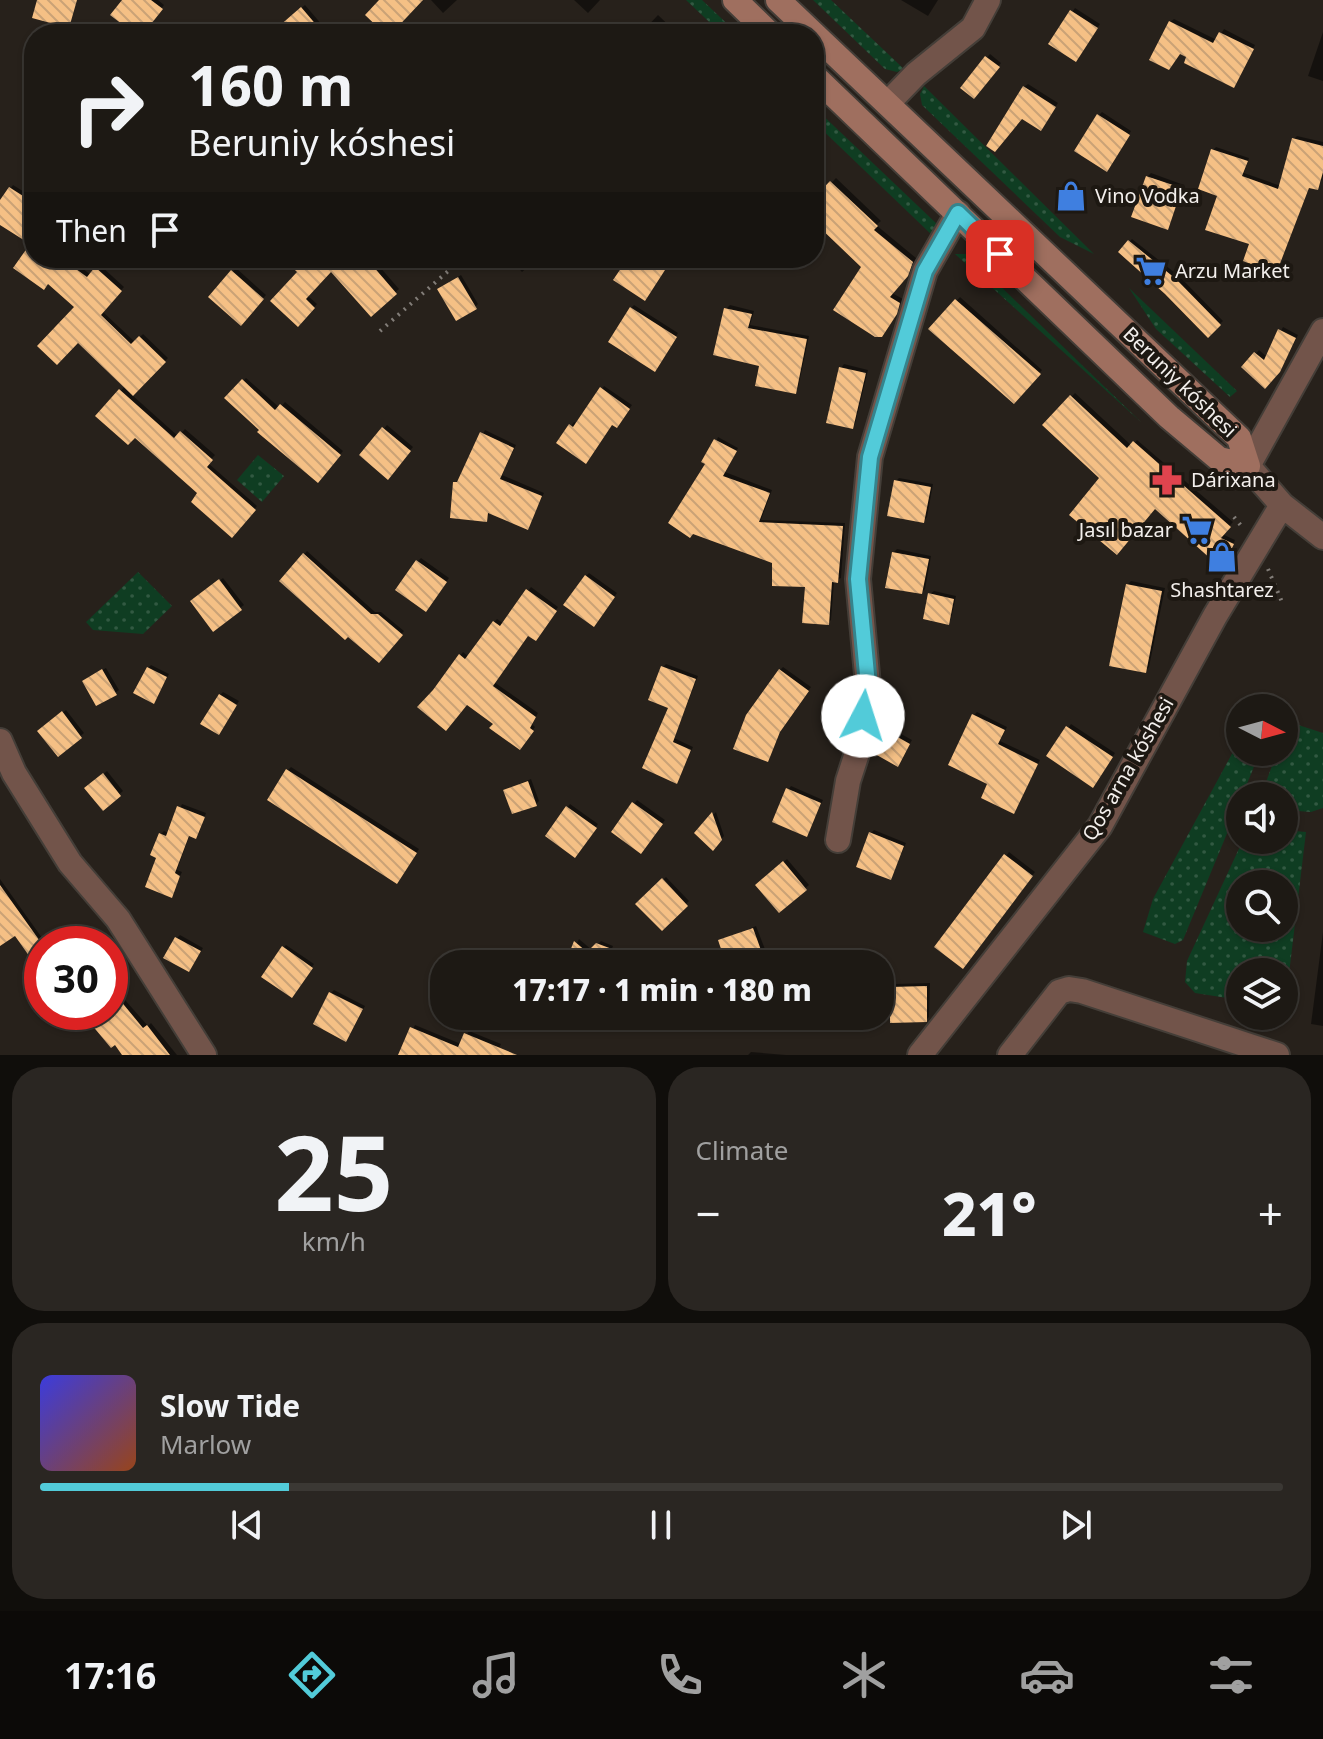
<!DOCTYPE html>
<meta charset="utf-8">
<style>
:root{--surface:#1d1914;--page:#2a2622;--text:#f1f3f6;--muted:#a0a0a0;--line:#3b3834;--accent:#52cbd9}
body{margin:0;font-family:"Noto Sans",sans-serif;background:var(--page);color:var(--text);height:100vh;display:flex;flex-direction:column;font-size:30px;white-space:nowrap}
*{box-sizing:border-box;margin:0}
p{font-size:26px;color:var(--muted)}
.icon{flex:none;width:44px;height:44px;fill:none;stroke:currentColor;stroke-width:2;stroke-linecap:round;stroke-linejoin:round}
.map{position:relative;height:1055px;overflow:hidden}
.panel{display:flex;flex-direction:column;gap:12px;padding:12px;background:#100e0b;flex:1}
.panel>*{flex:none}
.top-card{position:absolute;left:24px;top:24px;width:800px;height:244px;border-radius:32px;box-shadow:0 2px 6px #0004,0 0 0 2px var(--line);background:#1d1914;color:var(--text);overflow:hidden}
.needle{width:52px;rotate:96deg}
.tools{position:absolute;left:1226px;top:694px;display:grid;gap:16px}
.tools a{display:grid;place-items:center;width:72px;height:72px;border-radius:50%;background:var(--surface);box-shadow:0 2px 6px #0004,0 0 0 2px var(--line);font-size:40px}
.speed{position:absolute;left:24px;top:926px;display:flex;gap:16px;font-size:40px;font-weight:700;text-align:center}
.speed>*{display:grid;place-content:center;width:104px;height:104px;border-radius:50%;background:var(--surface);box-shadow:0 2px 6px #0004,0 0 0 2px var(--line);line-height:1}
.speed .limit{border:12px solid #d22;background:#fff;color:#111}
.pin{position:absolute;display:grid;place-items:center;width:68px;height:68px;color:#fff;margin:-34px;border-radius:16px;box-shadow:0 4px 12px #0006}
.me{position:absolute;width:88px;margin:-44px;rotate:5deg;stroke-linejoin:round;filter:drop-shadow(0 0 6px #0008)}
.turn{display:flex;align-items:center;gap:28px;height:168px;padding:0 32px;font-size:36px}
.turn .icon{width:104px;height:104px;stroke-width:2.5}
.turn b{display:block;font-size:56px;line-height:68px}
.then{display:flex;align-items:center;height:76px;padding:0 32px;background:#0003;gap:16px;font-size:30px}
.big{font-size:60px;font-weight:800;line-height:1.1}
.panel .tile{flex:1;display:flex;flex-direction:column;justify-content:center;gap:12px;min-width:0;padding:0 28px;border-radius:32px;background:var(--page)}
.panel .dial{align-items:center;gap:0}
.dial b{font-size:104px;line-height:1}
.song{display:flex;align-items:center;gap:24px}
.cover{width:96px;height:96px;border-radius:12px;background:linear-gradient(135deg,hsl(240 70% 55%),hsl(20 70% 35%))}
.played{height:8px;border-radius:4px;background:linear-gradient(90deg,var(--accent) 20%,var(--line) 20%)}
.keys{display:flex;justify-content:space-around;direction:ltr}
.heat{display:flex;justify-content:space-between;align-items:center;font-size:44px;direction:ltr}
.panel .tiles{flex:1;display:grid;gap:12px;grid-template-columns:1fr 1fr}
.tile:last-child{grid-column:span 2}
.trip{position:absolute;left:430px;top:950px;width:464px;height:80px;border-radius:32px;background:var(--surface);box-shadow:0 2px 6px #0004,0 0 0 2px var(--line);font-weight:800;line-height:80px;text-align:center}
.tabs{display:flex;height:128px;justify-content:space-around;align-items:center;background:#0c0a08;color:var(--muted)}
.tabs .icon{width:56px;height:56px}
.tabs .selected{color:var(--accent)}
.tabs b{font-size:36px;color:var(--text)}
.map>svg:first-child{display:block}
.grass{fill:url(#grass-dots);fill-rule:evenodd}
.shadow{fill:#0007}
.building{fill:url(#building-back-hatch)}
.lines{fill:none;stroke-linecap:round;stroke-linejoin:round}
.street-casing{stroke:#443e38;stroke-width:28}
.secondary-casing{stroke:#443e38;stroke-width:28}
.path{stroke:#827d78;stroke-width:4;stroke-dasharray:2 6;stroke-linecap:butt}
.street{stroke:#72544a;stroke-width:24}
.secondary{stroke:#9f6f5f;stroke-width:24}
.route-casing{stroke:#35848d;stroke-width:20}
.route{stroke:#52cbd9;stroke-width:14}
.labels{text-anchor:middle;stroke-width:8;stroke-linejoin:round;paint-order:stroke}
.poi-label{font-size:20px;fill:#f3efec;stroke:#1d1812;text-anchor:start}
.street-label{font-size:20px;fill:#f3efec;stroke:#1d1812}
</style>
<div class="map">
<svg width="1323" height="1055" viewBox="0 0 1323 1055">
<defs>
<pattern id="grass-dots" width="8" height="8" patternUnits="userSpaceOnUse" patternTransform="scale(2)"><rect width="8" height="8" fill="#0f3d22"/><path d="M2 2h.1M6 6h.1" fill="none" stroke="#325942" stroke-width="1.8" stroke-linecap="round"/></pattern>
<pattern id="building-back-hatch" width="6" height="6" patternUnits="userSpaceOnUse" patternTransform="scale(2)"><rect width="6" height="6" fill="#f5c085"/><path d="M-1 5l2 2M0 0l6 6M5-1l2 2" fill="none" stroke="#caa276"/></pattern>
</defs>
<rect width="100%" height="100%" fill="#27211b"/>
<path class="grass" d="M686 0H702L738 34H722Z
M813 0H831L904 69 897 72 885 69Z
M924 86 1094 254 1060 237 922 105 920 94Z
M814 107 938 225 934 237 814 122Z
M955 254H967L1142 423Z
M1129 288 1237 391 1230 397 1156 329Z
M258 455 284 476 262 502 237 480Z
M138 572 172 606 143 634 93 630 86 622Z
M1289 722 1323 733V808L1311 812 1284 810V796H1263L1262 793 1277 752H1284V734Z
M1240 739V752H1260L1242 796H1240V802L1183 940 1175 944 1143 932 1153 899Z
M1284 830 1306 832 1285 1007 1284 972H1240V1000L1195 993 1185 982 1187 961 1243 840H1284ZM1240 884H1284V928H1240Z"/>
<path class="shadow" d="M124 0H158L164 5 142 34H138Z
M431 0H457L443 13Z
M574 0H600L588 13Z
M901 0H938L928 16Z
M305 5 323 26 314 34H269Z
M1075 8 1100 24 1079 56 1051 44Z
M658 15 678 34H640Z
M1174 19 1217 40 1224 29 1255 45 1237 82 1180 52 1170 22Z
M1323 32V81L1308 76Z
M990 54 1001 63 977 93 963 87Z
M1028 84 1058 103 1043 125 1024 87Z
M1102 112 1131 131 1110 167 1098 116Z
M1297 136 1323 142V177L1318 188 1310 186 1276 271 1251 243 1219 194 1213 150 1216 147 1249 158 1244 173 1281 186 1294 139Z
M1151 173 1184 185 1167 227 1147 177Z
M836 178 881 221 876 225 916 258 911 270 892 293 903 299 886 331 863 266 814 220V201Z
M13 185 34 198V216L0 222V203Z
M1132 239 1179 276 1223 321 1208 335 1166 292 1120 252Z
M34 242V258H69L91 275 100 265 124 287 102 311 135 342 143 334 168 358 132 395 178 436 185 429 215 455 208 463 257 506 232 535 200 493 135 436 98 416 125 386 77 307 48 282 16 267Z
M299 258H372L399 289 371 314 332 269 307 295 317 304 298 325Z
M509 258H538L522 272Z
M630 258H654L667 266 648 295Z
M236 268 266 295 241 323 211 297Z
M461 275 478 304 475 307 443 286Z
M960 297 1042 370 1014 402 931 329Z
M634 305 678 333 658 366 631 308Z
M730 305 754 311 750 325 809 336 798 388 795 392 761 364 726 309Z
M1283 327 1298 335 1282 367H1244L1259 350 1267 357Z
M844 364 868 370 855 424 852 427 841 368Z
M246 378 280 408 285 402 343 451 318 481 227 398Z
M604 386 632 405 620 422 558 443 574 422 577 424Z
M1075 393 1132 446 1137 440 1233 522 1222 534 1235 540 1225 563 1155 506 1102 478 1045 425Z
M387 425 413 447 388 477 362 455Z
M485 430 516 445 502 475 544 493 527 528 490 512 486 520 455 483 460 479Z
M718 437 738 448 725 472 772 490 761 520 845 523 841 578 834 581 831 620 828 623 808 585 774 562 708 463Z
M899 478 933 484 927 517 924 521 896 481Z
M897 549 931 556 925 589 922 592 894 552Z
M307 551 375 612H381L404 631 379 660 282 581Z
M421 558 449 578 429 606 418 561Z
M589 573 617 593 597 621 586 576Z
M223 578 244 605 240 608 196 598Z
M1131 581 1165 588 1149 667 1146 671 1128 584Z
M531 587 558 607 539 635 529 633 494 682 538 713 532 724 535 727 523 744 467 703 435 691 460 656 463 652 469 657 494 622 497 619 503 623Z
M934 591 956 596 951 619 948 622 930 594Z
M666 664 698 676 674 738 693 747 679 778 645 767 671 707 663 667Z
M151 665 169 674 154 701 148 668Z
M783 667 811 687 783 726 768 760 780 670Z
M106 668 119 690 115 693 87 678Z
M223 692 239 701 221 729 220 695Z
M66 710 84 733 58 755 43 728Z
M977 712 1007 727 1000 741 1040 760 1016 809 990 783 974 715Z
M1071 724 1115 753 1096 782 1049 756Z
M892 729 912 740 900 761 878 753Z
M291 767 419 849 400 878 288 770Z
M107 771 123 791 104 808 87 788Z
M531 779 539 801 536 804 505 790Z
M791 786 823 800 806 834 788 790Z
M637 800 665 820 644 848 614 831Z
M182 804 206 813 199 833 196 836 190 834 177 870 182 872 171 895 158 856 161 834 164 831 169 833Z
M570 804 598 824 578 852 567 808Z
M716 812 724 836 713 848 696 833Z
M874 830 906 843 891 878 871 833Z
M1009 852 1035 872 966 964 1006 856Z
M787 859 809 885 779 911 758 885Z
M666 877 689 901 662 928 638 904Z
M0 879 45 942 61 931 71 944H42V970L15 933 0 944Z
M756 926 768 957 754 964H728L720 941Z
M1323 932V1026L1311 1024Z
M180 935 203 948 192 966 177 938Z
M579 939 592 950 601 941 613 946 606 964H567Z
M286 945 314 964 295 992 283 948Z
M110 983 148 1026 151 1023 177 1055H125L115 1042 83 1012H110Z
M930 983 929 1017 926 1020 892 987 895 984Z
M334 990 365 1006 350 1034 331 993Z
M415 1025 461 1044 469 1031 501 1044 496 1055H400Z
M751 1052 786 1055H748Z"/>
<path class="building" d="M37 0H77L69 28 32 18Z
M122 0H151L163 9 143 34H135L110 15Z
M379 0H423L391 34H385L365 15Z
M301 7 324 34H270Z
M1070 10 1098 28 1076 62 1048 44Z
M1169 21 1213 43 1219 32 1254 49 1234 88 1184 63 1186 57 1180 54 1169 70 1149 60Z
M985 56 1000 67 974 99 960 88Z
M1023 86 1056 107 1041 131 1022 119 995 152 986 146Z
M1097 114 1130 135 1107 172 1074 151Z
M1292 138 1323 146V172L1318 190 1309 188 1276 274 1243 261 1249 244 1205 230 1217 196 1198 189 1211 149 1248 161 1242 176 1278 189Z
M1146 176 1182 188 1168 230 1131 217Z
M830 181 878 226 874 230 913 262 908 276 890 297 900 303 897 314 882 337H875L833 310 861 267 814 222V198Z
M9 187 34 203V258H61L87 277 95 267 122 291 101 315 131 344 139 336 166 362 133 396 78 343 57 365 37 346 74 307 48 284 44 290 13 268 30 244 0 225V200Z
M1128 240 1176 279 1221 325 1208 338 1165 294 1118 252Z
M282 258H366L397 294 371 317 331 272 306 299 315 308 298 327 270 301 297 272Z
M628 258H646L665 270 645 301 613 280Z
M231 270 264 299 241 326 208 297Z
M458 277 477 309 456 321 437 289Z
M955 299 1041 374 1014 404 928 329Z
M630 307 677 337 655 372 608 342Z
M724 308 752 314 748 328 807 339 796 394 755 386 759 366 713 355Z
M1278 329 1296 338 1280 372 1265 389 1241 367 1254 352 1264 360Z
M839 367 866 373 853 429 826 423Z
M242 379 275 410 280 404 341 455 318 483 257 432 259 430 224 398Z
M600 387 630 409 617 428 612 425 586 464 556 443 569 424 573 427Z
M119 389 174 438 180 431 213 460 207 467 256 510 232 538 191 502 197 493 135 438 128 445 95 416Z
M1070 395 1127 448 1133 441 1231 527 1221 538 1234 544 1222 569 1155 509 1117 555 1069 515 1099 478 1042 425Z
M382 427 411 451 388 480 359 455Z
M480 432 514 448 500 479 542 496 528 530 488 513 487 522 450 518 453 482H457Z
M714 439 737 451 723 476 770 493 759 522 843 526 838 583 832 582 829 625 802 623 805 587 772 586V563L693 534 690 538 668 523 705 464 701 462Z
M894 480 931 487 924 523 887 516Z
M892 552 929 559 922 594 885 588Z
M303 553 371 614H378L403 635 379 663 348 637 345 640 279 581Z
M416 560 447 582 426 612 395 590Z
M585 575 615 597 594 627 563 605Z
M219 579 242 610 213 632 190 601Z
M1126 584 1162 591 1146 673 1109 666Z
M526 589 557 611 536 641 528 636 493 686 536 717 530 728 534 731 520 750 489 728 493 724 467 705 446 731 417 707 433 690 459 654 465 659 493 621 500 626Z
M928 593 954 599 949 625 923 619Z
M661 666 696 679 673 742 691 750 677 784 642 768 668 708 648 700Z
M147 667 167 677 154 704 133 693Z
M102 669 117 695 96 706 82 681Z
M779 669 809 691 780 732 768 762 733 749 746 715Z
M219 694 237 705 219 735 200 724Z
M62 711 82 738 58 757 37 731Z
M972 714 1005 730 998 744 1038 764 1014 814 981 798 987 784 948 765Z
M1066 726 1113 757 1093 788 1046 756Z
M887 731 910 744 898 767 875 754Z
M286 769 417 853 397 884 267 800Z
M103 773 121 796 103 811 84 788Z
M528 781 537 806 512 814 503 790Z
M786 788 821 803 807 837 772 822Z
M632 802 663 824 641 854 611 832Z
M177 806 205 817 196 839 189 836 175 873 180 876 172 898 145 887 156 858 150 855 159 833 166 836Z
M566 806 597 828 575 858 545 836Z
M712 812 722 840 713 851 694 833Z
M869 832 904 846 891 880 856 867Z
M1004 854 1033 876 963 969 934 947Z
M783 861 807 890 779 913 755 885Z
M662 878 688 906 662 931 635 904Z
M0 885 42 944V974L15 936 0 946Z
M753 928 766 964H726L718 940Z
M175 937 201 951 189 972 163 958Z
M574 941 587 952 596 943 612 949 606 964H565Z
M282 946 313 968 292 998 261 977Z
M927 986V1022L890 1023V987Z
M110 988 143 1028 147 1025 170 1055H122L115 1045 111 1048 81 1012H110Z
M329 992 363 1009 346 1042 313 1024Z
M410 1027 458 1047 464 1033 517 1055H398Z"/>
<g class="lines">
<g class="street-casing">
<path id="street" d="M888 103 916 74 973 28 988 0
M1323 331 1248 466 1282 505 1323 537
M0 741 14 773 70 863 118 919 204 1055
M838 840 848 781 859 747 868 685 858 579 870 457 925 271 958 213
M920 1055 1100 826 1215 616 1282 505
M1010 1055 1059 992 1069 989 1082 991 1277 1055"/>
</g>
<g class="secondary-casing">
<path id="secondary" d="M735 0 770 34
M778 0 1239 438 1248 466
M814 76 1169 417 1219 459 1248 466"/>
</g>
<path class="path" d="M380 331 463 258
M1234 517 1243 528
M1268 569 1282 602"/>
<use href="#street" class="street"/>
<use href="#secondary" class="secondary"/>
</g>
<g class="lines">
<g class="route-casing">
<path id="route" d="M863 716 868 685 858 579 870 457 925 271 958 213 1000 254"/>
</g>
<use href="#route" class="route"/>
</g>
<defs>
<g id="shop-bare" transform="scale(2.4)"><path d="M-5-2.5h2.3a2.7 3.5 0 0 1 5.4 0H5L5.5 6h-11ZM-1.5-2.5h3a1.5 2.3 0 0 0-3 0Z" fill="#3f7fe0" stroke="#1d1812" stroke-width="2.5" paint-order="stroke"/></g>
<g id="supermarket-bare" transform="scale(2.4)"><path d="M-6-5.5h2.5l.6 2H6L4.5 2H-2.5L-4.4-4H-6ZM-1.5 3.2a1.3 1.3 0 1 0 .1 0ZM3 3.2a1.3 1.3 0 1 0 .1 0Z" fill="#3f7fe0" stroke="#1d1812" stroke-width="2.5" paint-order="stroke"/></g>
<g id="pharmacy-bare" transform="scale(2.4)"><path d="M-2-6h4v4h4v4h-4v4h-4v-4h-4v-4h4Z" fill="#e0444e" stroke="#1d1812" stroke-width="2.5" paint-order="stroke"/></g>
</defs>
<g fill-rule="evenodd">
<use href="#shop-bare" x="1071" y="196"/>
<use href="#supermarket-bare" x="1151" y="271"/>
<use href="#pharmacy-bare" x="1167" y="480"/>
<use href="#supermarket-bare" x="1197" y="530"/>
<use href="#shop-bare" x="1222" y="557"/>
</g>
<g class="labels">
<g class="poi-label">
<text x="1095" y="203">Vino Vodka</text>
<text x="1175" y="278">Arzu Market</text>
<text x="1191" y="487">Dárixana</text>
<text x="1173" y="537" text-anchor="end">Jasıl bazar</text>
<text x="1222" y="597" text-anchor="middle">Shashtarez</text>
</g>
<g class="street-label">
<text transform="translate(1180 382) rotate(44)" y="7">Beruniy kóshesi</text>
<text transform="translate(1128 769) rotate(-60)" y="7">Qos arna kóshesi</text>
</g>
</g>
</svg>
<div class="tools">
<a><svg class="needle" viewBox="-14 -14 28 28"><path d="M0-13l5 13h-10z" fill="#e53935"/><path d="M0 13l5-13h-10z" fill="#a0a0a0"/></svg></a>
<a><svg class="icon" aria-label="sound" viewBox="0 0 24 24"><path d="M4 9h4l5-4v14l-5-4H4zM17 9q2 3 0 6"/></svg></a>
<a><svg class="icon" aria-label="search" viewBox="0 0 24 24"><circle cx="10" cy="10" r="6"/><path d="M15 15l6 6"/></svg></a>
<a><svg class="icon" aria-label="layers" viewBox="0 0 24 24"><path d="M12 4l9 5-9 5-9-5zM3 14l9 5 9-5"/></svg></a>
</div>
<div class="speed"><div class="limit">30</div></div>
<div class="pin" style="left:1000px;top:254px;background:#d93025"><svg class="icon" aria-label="arrive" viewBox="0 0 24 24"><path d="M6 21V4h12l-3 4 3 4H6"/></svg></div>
<svg class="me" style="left:863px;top:716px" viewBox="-20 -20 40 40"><circle r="19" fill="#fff"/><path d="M0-13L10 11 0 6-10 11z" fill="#52cbd9"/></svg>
<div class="trip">17:17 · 1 min · 180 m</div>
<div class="top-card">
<div class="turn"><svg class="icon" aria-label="right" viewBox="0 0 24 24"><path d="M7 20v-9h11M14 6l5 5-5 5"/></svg><div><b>160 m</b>Beruniy kóshesi</div></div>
<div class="then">Then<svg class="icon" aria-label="arrive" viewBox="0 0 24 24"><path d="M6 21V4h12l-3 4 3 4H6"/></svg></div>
</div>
</div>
<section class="panel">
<div class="tiles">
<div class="tile dial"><b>25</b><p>km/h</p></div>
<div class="tile"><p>Climate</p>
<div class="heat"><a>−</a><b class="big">21°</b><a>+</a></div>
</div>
<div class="tile">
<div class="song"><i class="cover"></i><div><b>Slow Tide</b><p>Marlow</p></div></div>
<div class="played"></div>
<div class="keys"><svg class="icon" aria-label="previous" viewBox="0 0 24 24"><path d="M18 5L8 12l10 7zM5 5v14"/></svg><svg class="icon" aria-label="pause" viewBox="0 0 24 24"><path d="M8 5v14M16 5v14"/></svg><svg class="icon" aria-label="next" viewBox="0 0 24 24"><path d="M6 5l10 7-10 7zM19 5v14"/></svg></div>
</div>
</div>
</section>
<nav class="tabs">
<b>17:16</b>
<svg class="icon selected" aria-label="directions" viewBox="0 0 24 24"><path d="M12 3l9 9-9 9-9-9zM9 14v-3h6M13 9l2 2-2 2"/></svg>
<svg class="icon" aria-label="music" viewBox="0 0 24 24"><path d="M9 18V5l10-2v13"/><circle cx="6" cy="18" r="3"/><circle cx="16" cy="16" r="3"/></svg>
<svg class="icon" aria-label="phone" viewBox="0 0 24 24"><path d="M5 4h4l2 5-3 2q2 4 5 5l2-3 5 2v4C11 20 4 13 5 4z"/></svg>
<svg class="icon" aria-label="climate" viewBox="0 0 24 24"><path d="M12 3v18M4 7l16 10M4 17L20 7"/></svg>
<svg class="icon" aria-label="car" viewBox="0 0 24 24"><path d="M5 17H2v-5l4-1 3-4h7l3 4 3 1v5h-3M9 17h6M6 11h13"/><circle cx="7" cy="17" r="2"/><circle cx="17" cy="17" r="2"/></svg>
<svg class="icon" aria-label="filters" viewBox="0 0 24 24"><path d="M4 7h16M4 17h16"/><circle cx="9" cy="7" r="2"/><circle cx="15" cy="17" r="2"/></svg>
</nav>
